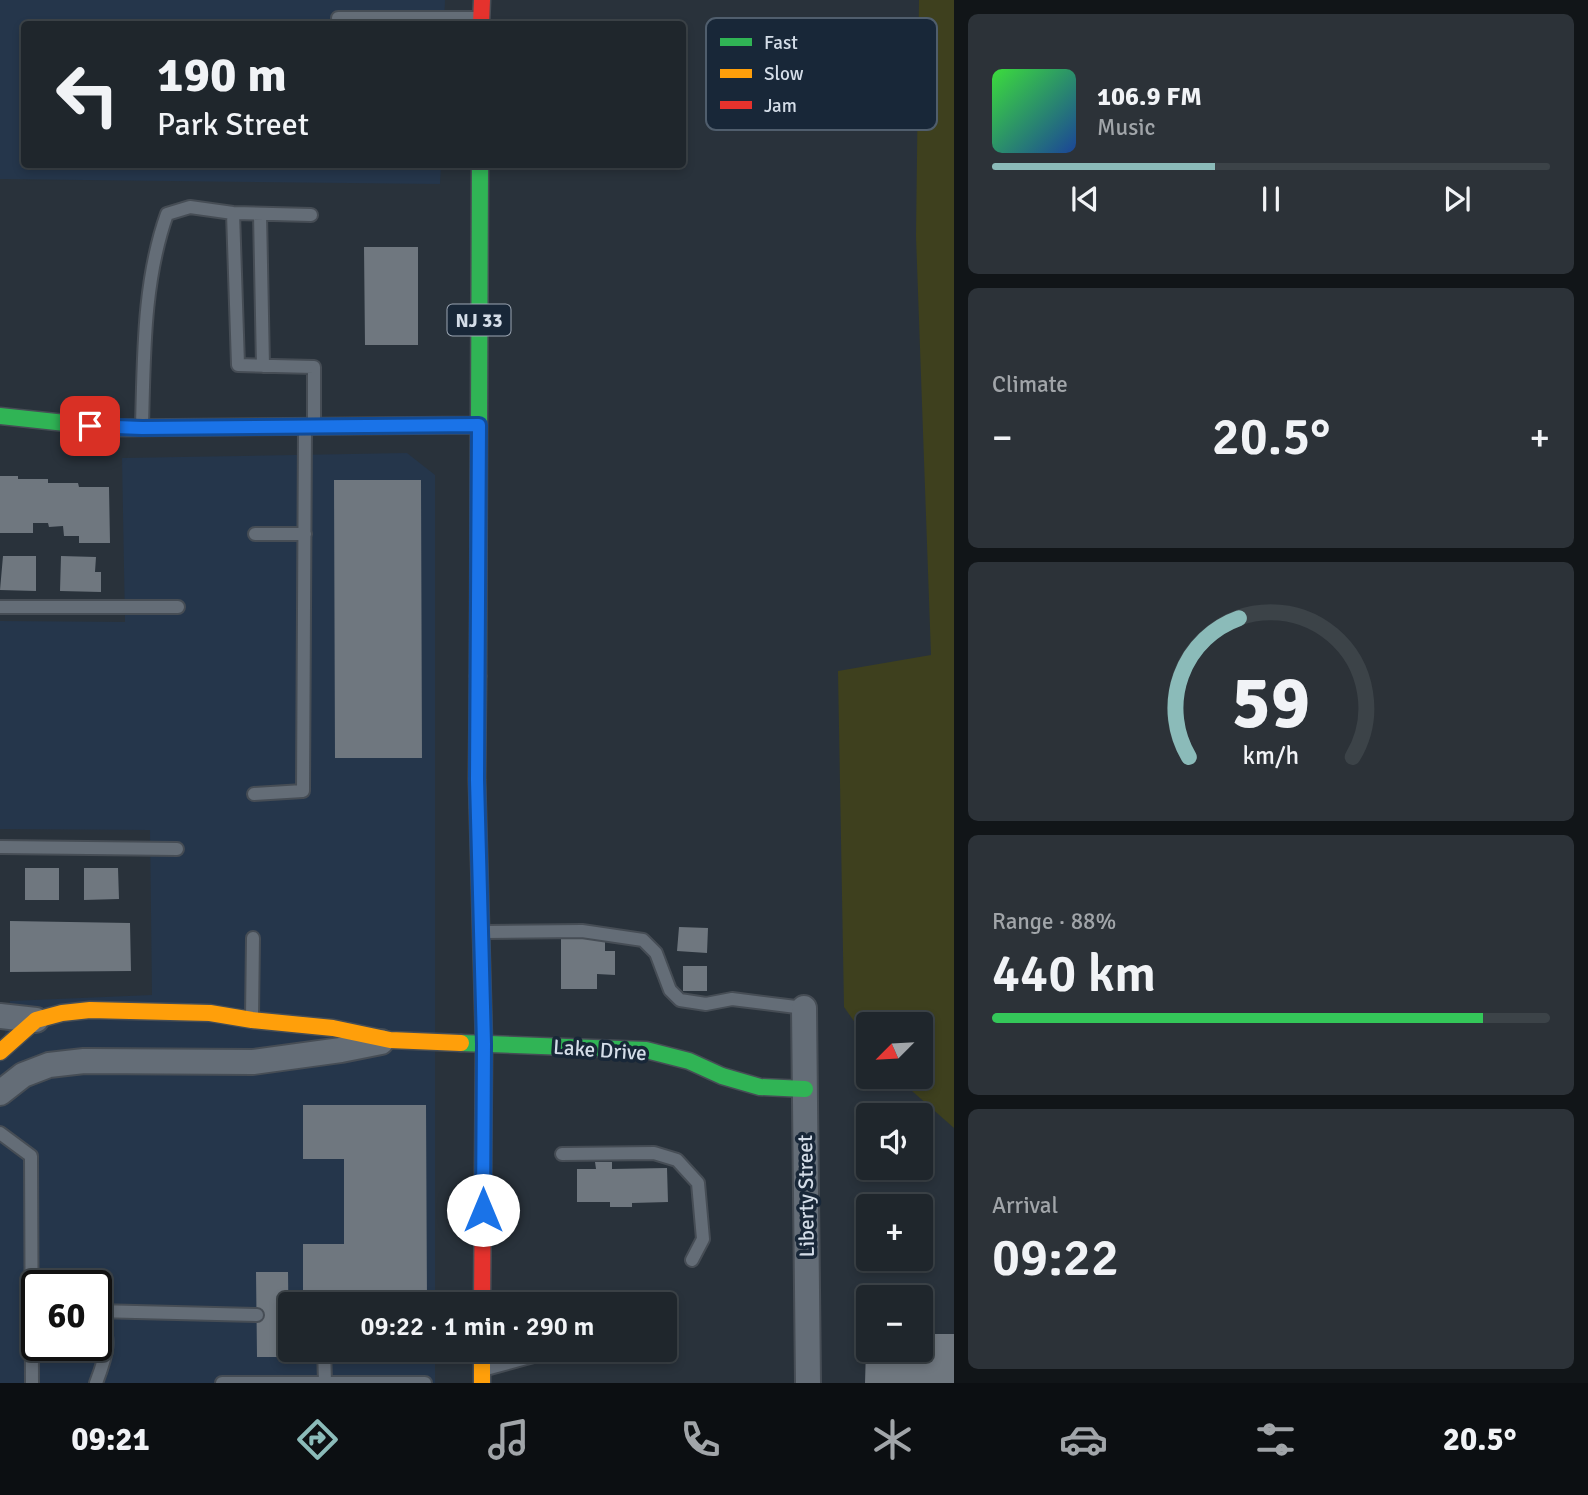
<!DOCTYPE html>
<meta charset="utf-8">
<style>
:root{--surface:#1f262c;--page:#2c3238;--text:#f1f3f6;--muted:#a1a5a9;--line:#3c4348;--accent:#8bbbb9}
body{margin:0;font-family:Signika,sans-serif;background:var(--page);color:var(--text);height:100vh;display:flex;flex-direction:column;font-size:26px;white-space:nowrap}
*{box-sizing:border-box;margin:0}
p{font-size:23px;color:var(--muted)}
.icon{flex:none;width:38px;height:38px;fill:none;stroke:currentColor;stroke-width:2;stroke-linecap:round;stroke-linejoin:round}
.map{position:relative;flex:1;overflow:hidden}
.drawer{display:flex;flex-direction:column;gap:14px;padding:14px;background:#111518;width:634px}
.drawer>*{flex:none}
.banner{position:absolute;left:21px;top:21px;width:665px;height:147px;border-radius:7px;box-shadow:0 4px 10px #0003,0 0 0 2px var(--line);background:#1f262c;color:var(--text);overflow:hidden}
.needle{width:46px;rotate:246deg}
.tools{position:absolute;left:856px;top:1012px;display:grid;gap:14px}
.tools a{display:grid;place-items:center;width:77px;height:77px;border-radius:7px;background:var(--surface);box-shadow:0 4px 10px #0003,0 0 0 2px var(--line);font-size:35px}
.speed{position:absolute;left:21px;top:1270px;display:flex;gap:14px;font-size:35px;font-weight:700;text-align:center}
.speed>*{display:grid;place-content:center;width:91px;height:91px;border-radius:50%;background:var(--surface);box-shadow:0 4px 10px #0003,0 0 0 2px var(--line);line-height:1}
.speed .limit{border:4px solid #111;border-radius:10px;background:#fff;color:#111}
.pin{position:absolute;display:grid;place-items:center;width:60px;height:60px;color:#fff;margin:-30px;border-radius:14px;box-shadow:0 4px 10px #0006}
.me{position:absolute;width:77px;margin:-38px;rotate:0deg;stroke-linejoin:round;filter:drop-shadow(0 0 5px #0008)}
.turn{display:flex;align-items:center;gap:24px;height:147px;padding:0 21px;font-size:32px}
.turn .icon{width:91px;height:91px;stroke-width:2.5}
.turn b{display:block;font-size:49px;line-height:60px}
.big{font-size:52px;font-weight:600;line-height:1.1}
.drawer .tile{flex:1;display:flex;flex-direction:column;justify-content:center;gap:10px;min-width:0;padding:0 24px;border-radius:10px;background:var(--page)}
.drawer .dial{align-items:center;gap:0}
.dial svg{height:182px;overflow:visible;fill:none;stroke:var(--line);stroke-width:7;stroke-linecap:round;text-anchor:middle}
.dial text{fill:var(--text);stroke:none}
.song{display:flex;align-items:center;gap:21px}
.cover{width:84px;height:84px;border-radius:10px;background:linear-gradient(135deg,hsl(120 70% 55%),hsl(220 70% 35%))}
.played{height:7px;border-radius:4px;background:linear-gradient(90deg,var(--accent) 40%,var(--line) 40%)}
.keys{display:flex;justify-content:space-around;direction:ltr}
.heat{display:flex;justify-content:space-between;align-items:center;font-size:38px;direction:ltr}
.charge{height:10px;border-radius:5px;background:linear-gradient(90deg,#34c759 88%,var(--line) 0)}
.trip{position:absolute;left:278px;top:1292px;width:399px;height:70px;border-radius:7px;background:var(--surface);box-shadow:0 4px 10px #0003,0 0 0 2px var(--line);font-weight:600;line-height:70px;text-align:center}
.menu{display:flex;height:112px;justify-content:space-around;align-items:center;background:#0c0f12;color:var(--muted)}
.menu .icon{width:49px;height:49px}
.menu .on{color:var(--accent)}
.menu b{font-size:32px;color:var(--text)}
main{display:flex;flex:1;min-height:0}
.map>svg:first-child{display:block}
.built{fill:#25364b;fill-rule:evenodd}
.green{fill:#3e401e}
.building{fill:#6f777f}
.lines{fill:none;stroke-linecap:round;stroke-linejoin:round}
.lane-casing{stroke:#464d55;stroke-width:16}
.street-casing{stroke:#464d55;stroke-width:28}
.fast-casing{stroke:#464d55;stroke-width:19}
.slow-casing{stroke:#464d55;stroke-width:19}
.jam-casing{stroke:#464d55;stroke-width:19}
.lane{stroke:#646d77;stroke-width:12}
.street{stroke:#646d77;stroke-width:24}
.fast{stroke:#30b455;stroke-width:16}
.slow{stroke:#ff9f0a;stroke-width:16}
.jam{stroke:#e5322d;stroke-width:16}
.route-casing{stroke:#114b97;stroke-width:18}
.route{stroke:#1a73e8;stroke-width:12}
.labels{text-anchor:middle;stroke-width:7;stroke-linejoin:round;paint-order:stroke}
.shield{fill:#182738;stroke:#9ca6b3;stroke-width:2}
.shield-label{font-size:19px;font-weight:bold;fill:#d4dde8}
.street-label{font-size:21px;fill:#d4dde8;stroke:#182738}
.key{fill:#182738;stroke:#505e6d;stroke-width:2}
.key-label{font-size:19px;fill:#d4dde8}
</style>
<main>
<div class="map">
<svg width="955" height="1383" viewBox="0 0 955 1383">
<rect width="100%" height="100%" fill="#29323b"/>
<path class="built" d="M0 0H445L444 24H24V164H441L440 184 0 179Z
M407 453 435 475V1304H290V1349H435V1383H0V1061L10 1001 152 995 150 830 0 829V621L125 622 122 458ZM37 1286H96V1346H37Z"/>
<path class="green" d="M919 0H955L954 1128 895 1076H920V1024H868V1041L844 1007 838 671 931 655 916 236Z"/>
<path class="building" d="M364 247H418V345H365Z
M0 476H18V479H48V483H78L79 487H109L110 543H79V536H64L63 526 49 527 48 523H33V533H0Z
M334 480H421L422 758H335Z
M3 556H36V591L0 590Z
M61 556 96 557 95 572H101V592L60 591Z
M25 868H59V900H25Z
M84 868H118L119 899 84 900Z
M10 921 130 923 131 971 10 972Z
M679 927 708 928 707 953 677 951Z
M561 938H605V951H615V975L597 974V989H561Z
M683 966H707V991H683Z
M303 1105H426L427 1304H356V1300H303V1244H344V1159H303Z
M595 1162H612V1169L667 1168 668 1202 632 1203V1207H610V1202H577V1169H596Z
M256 1272H288L289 1357H257Z
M865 1327H868V1348H865Z
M935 1334H955V1383H865L866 1349H920V1340H935Z
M356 1349H427V1363H356Z"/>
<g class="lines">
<g class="lane-casing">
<path id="lane" d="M338 18H478
M233 213 238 365 314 367V423
M260 214 263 366
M142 426C144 356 143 281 167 214L190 207 233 213 311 215
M255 534H305
M0 607H178
M254 794 303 791 305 428
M0 847 177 849
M485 932 582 931 643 940 656 953 670 990 680 1000 706 1004 732 999 804 1008
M252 1017 253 938
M0 1133 31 1156 32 1383
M562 1154 654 1153 677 1160 698 1183 703 1239 692 1260
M96 1311 257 1315
M289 1315H290
M96 1317C115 1335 104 1362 96 1383
M324 1349 325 1382
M486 1369 559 1349
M222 1383H425"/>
</g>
<g class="street-casing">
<path id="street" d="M804 1008 808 1383
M0 1016 36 1020
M0 1093 23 1075 49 1065 84 1061 253 1062 341 1050 381 1042"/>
</g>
<g class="fast-casing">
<path id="fast" d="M0 416 112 428 479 425
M478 676 480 164
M461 1043 646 1050 689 1061 722 1076 760 1087 805 1089"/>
</g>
<g class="slow-casing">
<path id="slow" d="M0 1052 36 1020 62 1013 90 1010 210 1013 252 1020 333 1028 390 1040 461 1043
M482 1349V1383"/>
</g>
<g class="jam-casing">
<path id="jam" d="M481 24 482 0
M478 676 477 780 484 1044 482 1304"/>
</g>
<use href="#lane" class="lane"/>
<use href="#street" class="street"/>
<use href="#fast" class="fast"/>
<use href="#slow" class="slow"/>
<use href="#jam" class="jam"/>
</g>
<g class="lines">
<g class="route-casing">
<path id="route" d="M90 426 142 428 479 425 477 780 484 1044 483 1210"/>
</g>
<use href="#route" class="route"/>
</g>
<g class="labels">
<rect class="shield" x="447.5" y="304.5" width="63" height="31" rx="5"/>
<g class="shield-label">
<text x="479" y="327">NJ 33</text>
</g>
<g class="street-label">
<text transform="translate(600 1050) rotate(4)" y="7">Lake Drive</text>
<text transform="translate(806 1196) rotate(-91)" y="7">Liberty Street</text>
</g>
</g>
<rect x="706" y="18" width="231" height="112" rx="10" class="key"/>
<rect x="720" y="38" width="32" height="8" fill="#30b455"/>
<rect x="720" y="69" width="32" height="9" fill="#ff9f0a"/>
<rect x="720" y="101" width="32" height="8" fill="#e5322d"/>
<g class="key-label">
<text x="764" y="49">Fast</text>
<text x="764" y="80">Slow</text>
<text x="764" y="112">Jam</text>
</g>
</svg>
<div class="tools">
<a><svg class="needle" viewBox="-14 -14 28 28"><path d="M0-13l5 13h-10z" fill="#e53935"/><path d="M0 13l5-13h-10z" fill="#a1a5a9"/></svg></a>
<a><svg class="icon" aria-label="sound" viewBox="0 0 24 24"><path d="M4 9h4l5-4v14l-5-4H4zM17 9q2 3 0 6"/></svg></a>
<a>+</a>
<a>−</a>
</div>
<div class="speed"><div class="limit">60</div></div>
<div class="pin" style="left:90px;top:426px;background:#d93025"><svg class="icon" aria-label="arrive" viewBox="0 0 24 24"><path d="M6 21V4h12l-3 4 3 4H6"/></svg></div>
<svg class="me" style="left:483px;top:1210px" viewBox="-20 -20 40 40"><circle r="19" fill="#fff"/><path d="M0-13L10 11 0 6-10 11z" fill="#1a73e8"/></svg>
<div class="trip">09:22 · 1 min · 290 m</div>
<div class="banner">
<div class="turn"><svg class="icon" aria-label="left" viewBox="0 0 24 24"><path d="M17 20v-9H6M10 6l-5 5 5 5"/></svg><div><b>190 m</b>Park Street</div></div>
</div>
</div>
<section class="drawer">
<div class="tile">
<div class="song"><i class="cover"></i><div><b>106.9 FM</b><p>Music</p></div></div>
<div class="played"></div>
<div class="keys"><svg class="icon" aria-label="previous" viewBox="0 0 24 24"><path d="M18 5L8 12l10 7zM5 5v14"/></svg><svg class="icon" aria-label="pause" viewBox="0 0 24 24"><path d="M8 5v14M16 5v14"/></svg><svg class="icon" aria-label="next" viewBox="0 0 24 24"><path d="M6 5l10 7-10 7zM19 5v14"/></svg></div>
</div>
<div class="tile"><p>Climate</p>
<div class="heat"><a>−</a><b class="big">20.5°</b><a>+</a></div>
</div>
<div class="tile dial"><svg viewBox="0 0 100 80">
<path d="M14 69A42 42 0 1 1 86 69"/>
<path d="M14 69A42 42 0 0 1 36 8" stroke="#8bbbb9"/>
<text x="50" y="56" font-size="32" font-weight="700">59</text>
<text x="50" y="72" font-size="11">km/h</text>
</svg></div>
<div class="tile"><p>Range · 88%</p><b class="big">440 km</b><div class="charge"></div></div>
<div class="tile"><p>Arrival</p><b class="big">09:22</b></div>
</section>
</main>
<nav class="menu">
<b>09:21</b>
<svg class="icon on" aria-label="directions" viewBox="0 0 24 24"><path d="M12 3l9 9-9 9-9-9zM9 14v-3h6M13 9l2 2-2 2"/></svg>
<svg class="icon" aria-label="music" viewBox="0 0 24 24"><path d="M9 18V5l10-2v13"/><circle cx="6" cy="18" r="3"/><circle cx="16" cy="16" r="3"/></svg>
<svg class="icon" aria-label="phone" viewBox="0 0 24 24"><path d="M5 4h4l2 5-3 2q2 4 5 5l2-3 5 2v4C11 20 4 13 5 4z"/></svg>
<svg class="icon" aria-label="climate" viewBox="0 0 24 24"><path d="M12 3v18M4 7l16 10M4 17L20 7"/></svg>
<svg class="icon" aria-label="car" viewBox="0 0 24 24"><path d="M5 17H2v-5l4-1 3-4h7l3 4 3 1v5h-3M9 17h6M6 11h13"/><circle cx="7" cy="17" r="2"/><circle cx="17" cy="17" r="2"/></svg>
<svg class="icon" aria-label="filters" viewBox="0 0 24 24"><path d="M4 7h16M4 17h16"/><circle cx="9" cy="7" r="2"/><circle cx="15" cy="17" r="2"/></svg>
<b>20.5°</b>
</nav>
